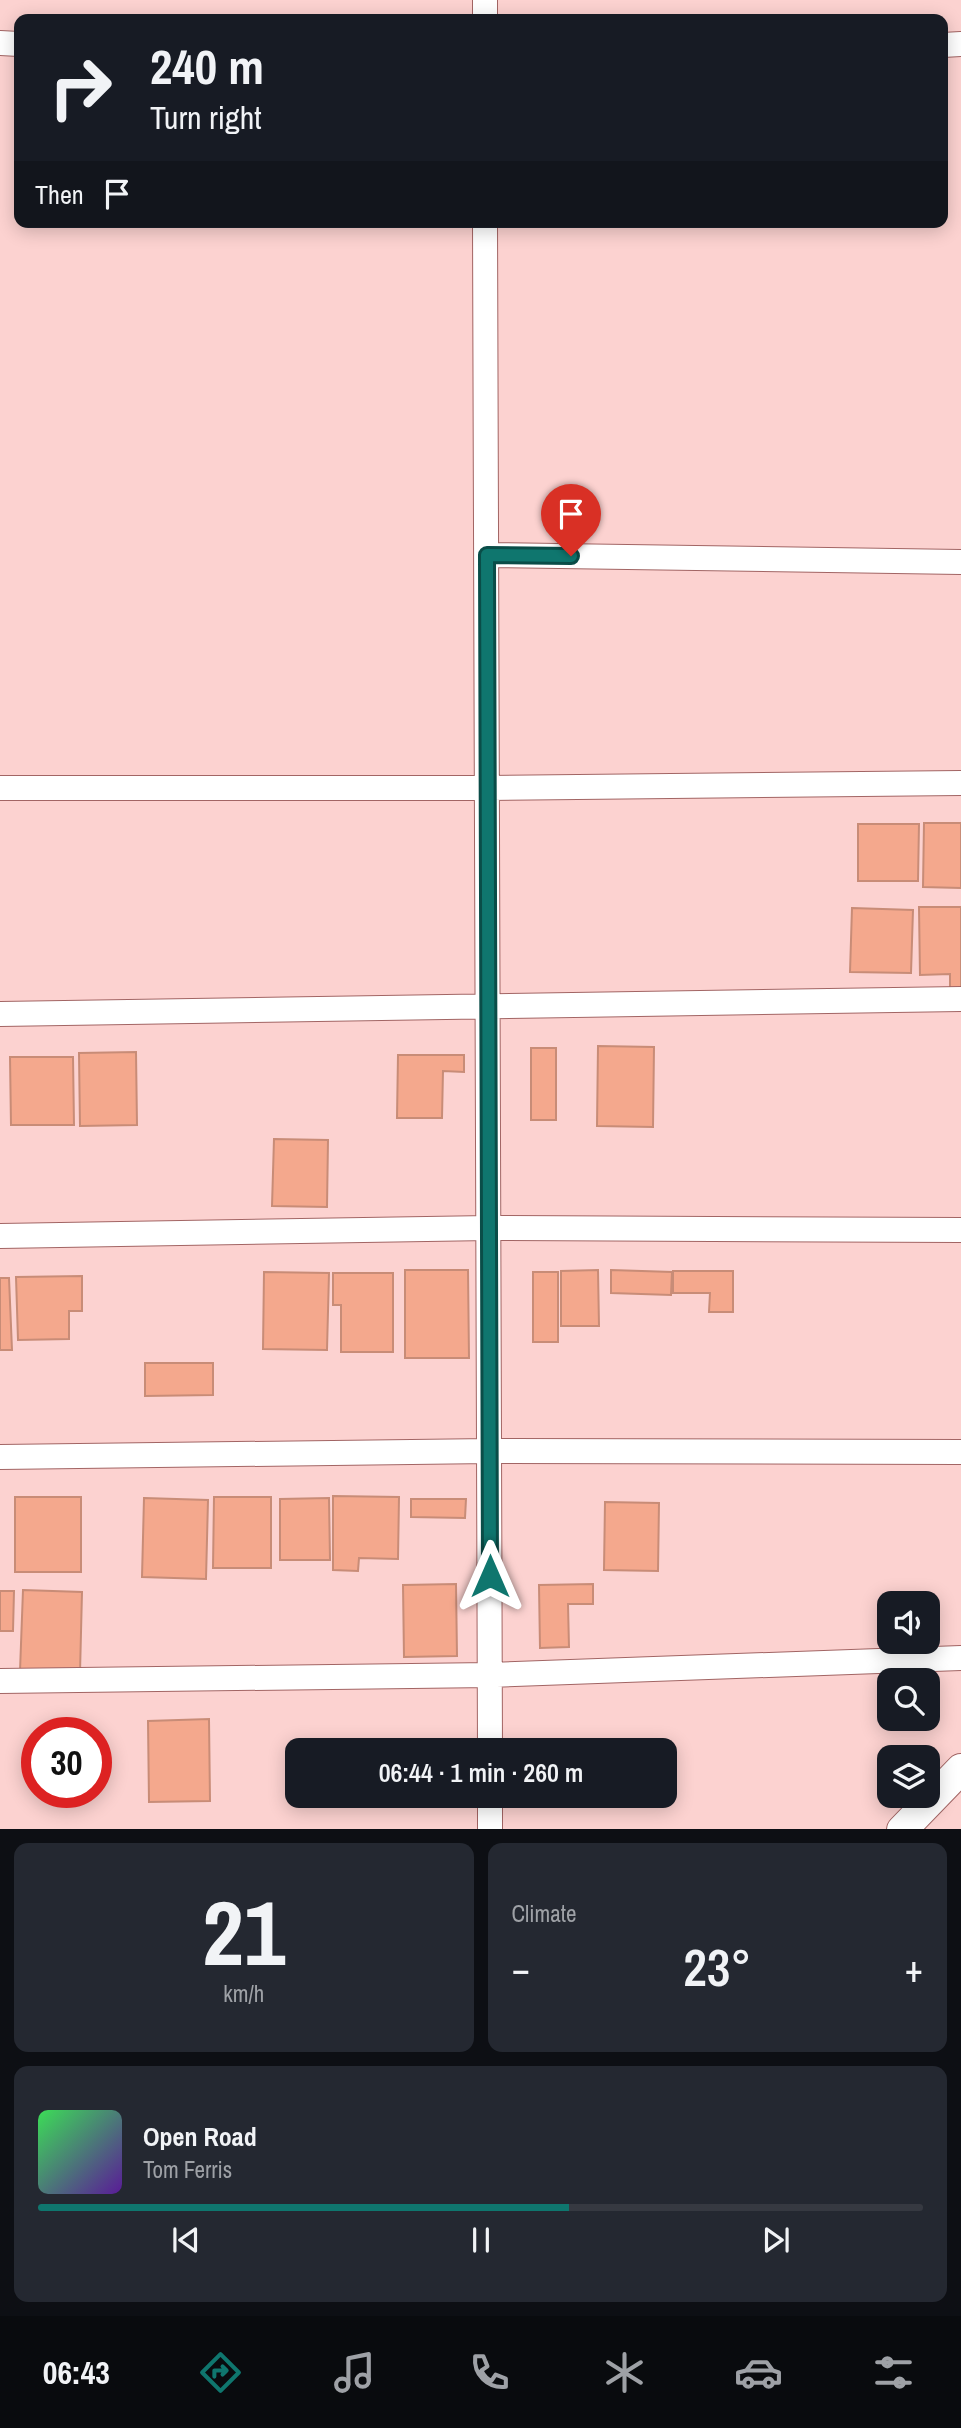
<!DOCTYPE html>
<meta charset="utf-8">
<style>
:root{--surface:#171b24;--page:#242831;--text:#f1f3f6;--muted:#9ea1a6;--line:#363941;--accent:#0f766e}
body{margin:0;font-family:"Archivo Narrow",sans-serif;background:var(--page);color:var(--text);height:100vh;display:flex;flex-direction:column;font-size:26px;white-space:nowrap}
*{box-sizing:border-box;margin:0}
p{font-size:23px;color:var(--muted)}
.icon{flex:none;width:38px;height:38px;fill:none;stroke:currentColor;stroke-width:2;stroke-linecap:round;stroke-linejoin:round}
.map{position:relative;height:1829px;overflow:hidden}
.side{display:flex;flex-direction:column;gap:14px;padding:14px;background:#0d0f14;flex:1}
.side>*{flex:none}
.hud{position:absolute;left:14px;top:14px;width:934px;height:214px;border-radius:14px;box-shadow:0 4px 18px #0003;background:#171b24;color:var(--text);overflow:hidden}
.tools{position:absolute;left:877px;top:1591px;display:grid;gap:14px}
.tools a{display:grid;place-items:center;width:63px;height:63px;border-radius:14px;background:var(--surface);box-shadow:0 4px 18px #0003;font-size:35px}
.speed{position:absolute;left:21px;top:1717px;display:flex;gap:14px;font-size:35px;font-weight:700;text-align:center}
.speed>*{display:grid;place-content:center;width:91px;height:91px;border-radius:50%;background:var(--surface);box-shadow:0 4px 18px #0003;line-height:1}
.speed .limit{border:10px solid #d22;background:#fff;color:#111}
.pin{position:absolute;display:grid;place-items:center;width:60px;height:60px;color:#fff;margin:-72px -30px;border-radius:50% 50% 50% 0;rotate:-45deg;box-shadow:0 0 7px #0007}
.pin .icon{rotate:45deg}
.me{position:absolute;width:77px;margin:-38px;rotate:0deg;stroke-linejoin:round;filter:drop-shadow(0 0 5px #0008)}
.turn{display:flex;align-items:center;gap:24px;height:147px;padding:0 21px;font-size:32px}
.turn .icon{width:91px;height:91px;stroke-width:2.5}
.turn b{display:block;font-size:49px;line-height:60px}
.then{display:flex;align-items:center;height:66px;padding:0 21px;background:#0003;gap:14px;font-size:26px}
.big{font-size:52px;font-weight:600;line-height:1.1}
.side .card{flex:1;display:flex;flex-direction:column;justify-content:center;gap:10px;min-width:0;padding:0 24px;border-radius:14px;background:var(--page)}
.side .dial{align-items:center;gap:0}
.dial b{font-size:91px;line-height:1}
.song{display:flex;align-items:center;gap:21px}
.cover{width:84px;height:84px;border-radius:10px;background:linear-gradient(135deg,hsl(130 70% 55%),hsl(270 70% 35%))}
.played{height:7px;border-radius:4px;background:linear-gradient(90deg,var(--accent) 60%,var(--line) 60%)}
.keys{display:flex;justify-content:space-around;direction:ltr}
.heat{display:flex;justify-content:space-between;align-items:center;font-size:38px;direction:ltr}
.side .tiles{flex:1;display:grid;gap:14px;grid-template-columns:1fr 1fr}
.card:last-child{grid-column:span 2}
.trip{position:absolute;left:285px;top:1738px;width:392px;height:70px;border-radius:14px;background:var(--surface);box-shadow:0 4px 18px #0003;font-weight:600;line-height:70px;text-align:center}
.tabs{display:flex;height:112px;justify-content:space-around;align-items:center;background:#090b0e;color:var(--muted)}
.tabs .icon{width:49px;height:49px}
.tabs .on{color:var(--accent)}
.tabs b{font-size:32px;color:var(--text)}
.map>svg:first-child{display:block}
.building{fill:#f4a88d;stroke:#c88c77;stroke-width:2}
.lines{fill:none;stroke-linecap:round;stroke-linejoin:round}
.minor-casing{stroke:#a26564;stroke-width:26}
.tertiary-casing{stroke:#a26564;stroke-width:32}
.minor{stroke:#fff;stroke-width:24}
.tertiary{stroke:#fff;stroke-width:30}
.route-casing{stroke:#0a4d48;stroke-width:18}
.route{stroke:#0f766e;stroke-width:12}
</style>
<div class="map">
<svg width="961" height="1830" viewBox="0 0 961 1830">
<rect width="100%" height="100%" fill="#fcd2d0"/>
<path class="building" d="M924 823H961V888L923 887Z
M858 824H919L918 881H858Z
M919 907H961V994H950V974L920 975Z
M852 908 913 910 911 973 850 972Z
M598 1046 654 1047 653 1127 597 1126Z
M531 1048H556V1120H531Z
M136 1052 137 1125 80 1126 79 1053Z
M398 1055H464V1072L443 1071 442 1118H397Z
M10 1057H73L74 1125H11Z
M274 1139 328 1140 327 1207 272 1206Z
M405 1270H468L469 1358H405Z
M598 1270 599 1326H561V1271Z
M611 1270 672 1272 671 1295 611 1293Z
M673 1271H733V1312H709L710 1293H673Z
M264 1272 329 1273 327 1350 263 1349Z
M533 1272H558V1342H533Z
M333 1273H393V1352H341V1305H333Z
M82 1276V1311H69V1339L18 1340 16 1277Z
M0 1278H9L12 1350H0Z
M145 1363H213V1395L145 1396Z
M333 1496 399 1497 398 1559 359 1558 358 1571 333 1570Z
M15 1497H81V1572H15Z
M214 1497H271V1568H213Z
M144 1498 208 1500 206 1579 142 1577Z
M329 1498 330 1560H280V1499Z
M411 1499H466L465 1518 411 1517Z
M605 1502 659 1503 658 1571 604 1570Z
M456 1584 457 1656 404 1657 403 1585Z
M593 1584V1604H568L569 1647 540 1648 539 1585Z
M23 1590 82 1592 80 1673 20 1671Z
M0 1591H14L13 1631H0Z
M209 1719 210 1801 149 1802 148 1721Z"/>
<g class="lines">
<g class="minor-casing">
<path id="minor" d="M485 19V0
M0 43 19 44
M943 45 961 44
M485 222 490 1750
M487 555 961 562
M0 788H488L961 783
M0 1014 961 999
M0 1236 489 1228 961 1230
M0 1457 490 1451 961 1452
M0 1681 490 1675 961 1658
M490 1796V1830"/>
</g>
<g class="tertiary-casing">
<path id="tertiary" d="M902 1830 961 1769"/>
</g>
<use href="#minor" class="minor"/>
<use href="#tertiary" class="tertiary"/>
</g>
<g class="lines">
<g class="route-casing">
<path id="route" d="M490 1576 487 555 571 556"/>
</g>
<use href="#route" class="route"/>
</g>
</svg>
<div class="tools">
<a><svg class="icon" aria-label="sound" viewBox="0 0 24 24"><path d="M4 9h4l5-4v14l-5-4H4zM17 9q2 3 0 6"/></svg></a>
<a><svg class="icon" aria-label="search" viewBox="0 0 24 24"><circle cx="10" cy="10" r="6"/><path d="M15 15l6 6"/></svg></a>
<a><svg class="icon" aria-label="layers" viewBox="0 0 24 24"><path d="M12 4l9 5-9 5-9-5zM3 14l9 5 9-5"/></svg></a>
</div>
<div class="speed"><div class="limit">30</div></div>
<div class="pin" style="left:571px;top:556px;background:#d93025"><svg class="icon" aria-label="arrive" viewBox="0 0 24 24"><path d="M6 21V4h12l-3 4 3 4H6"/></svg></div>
<svg class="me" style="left:490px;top:1576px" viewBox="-20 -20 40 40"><path d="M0-17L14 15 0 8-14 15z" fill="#0f766e" stroke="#fff" stroke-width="4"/></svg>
<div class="trip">06:44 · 1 min · 260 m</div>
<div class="hud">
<div class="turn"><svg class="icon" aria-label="right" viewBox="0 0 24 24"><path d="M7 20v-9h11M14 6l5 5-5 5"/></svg><div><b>240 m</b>Turn right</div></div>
<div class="then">Then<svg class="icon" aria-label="arrive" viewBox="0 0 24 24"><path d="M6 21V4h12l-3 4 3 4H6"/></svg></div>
</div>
</div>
<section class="side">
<div class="tiles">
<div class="card dial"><b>21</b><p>km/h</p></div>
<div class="card"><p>Climate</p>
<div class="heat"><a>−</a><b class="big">23°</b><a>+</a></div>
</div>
<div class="card">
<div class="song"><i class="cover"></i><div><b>Open Road</b><p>Tom Ferris</p></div></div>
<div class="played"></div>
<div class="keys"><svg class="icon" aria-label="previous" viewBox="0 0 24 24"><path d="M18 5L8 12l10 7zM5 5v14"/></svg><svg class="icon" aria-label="pause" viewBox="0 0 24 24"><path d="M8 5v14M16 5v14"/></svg><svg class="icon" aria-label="next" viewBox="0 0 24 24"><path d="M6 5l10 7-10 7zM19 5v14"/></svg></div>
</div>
</div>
</section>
<nav class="tabs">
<b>06:43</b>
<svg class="icon on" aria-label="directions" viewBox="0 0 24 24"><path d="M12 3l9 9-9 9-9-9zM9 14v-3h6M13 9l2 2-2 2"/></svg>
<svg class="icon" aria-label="music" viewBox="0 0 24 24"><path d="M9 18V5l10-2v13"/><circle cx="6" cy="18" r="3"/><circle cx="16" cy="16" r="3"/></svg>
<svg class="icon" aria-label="phone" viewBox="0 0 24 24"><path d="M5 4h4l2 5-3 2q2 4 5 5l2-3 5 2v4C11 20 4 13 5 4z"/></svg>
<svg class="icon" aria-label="climate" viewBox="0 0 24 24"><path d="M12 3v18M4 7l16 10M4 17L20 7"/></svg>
<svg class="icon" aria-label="car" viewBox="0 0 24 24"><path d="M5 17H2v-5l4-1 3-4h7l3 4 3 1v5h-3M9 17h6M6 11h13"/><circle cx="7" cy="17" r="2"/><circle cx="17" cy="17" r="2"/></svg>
<svg class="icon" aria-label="filters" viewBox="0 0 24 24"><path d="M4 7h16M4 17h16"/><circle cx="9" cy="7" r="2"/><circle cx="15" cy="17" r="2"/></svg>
</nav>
